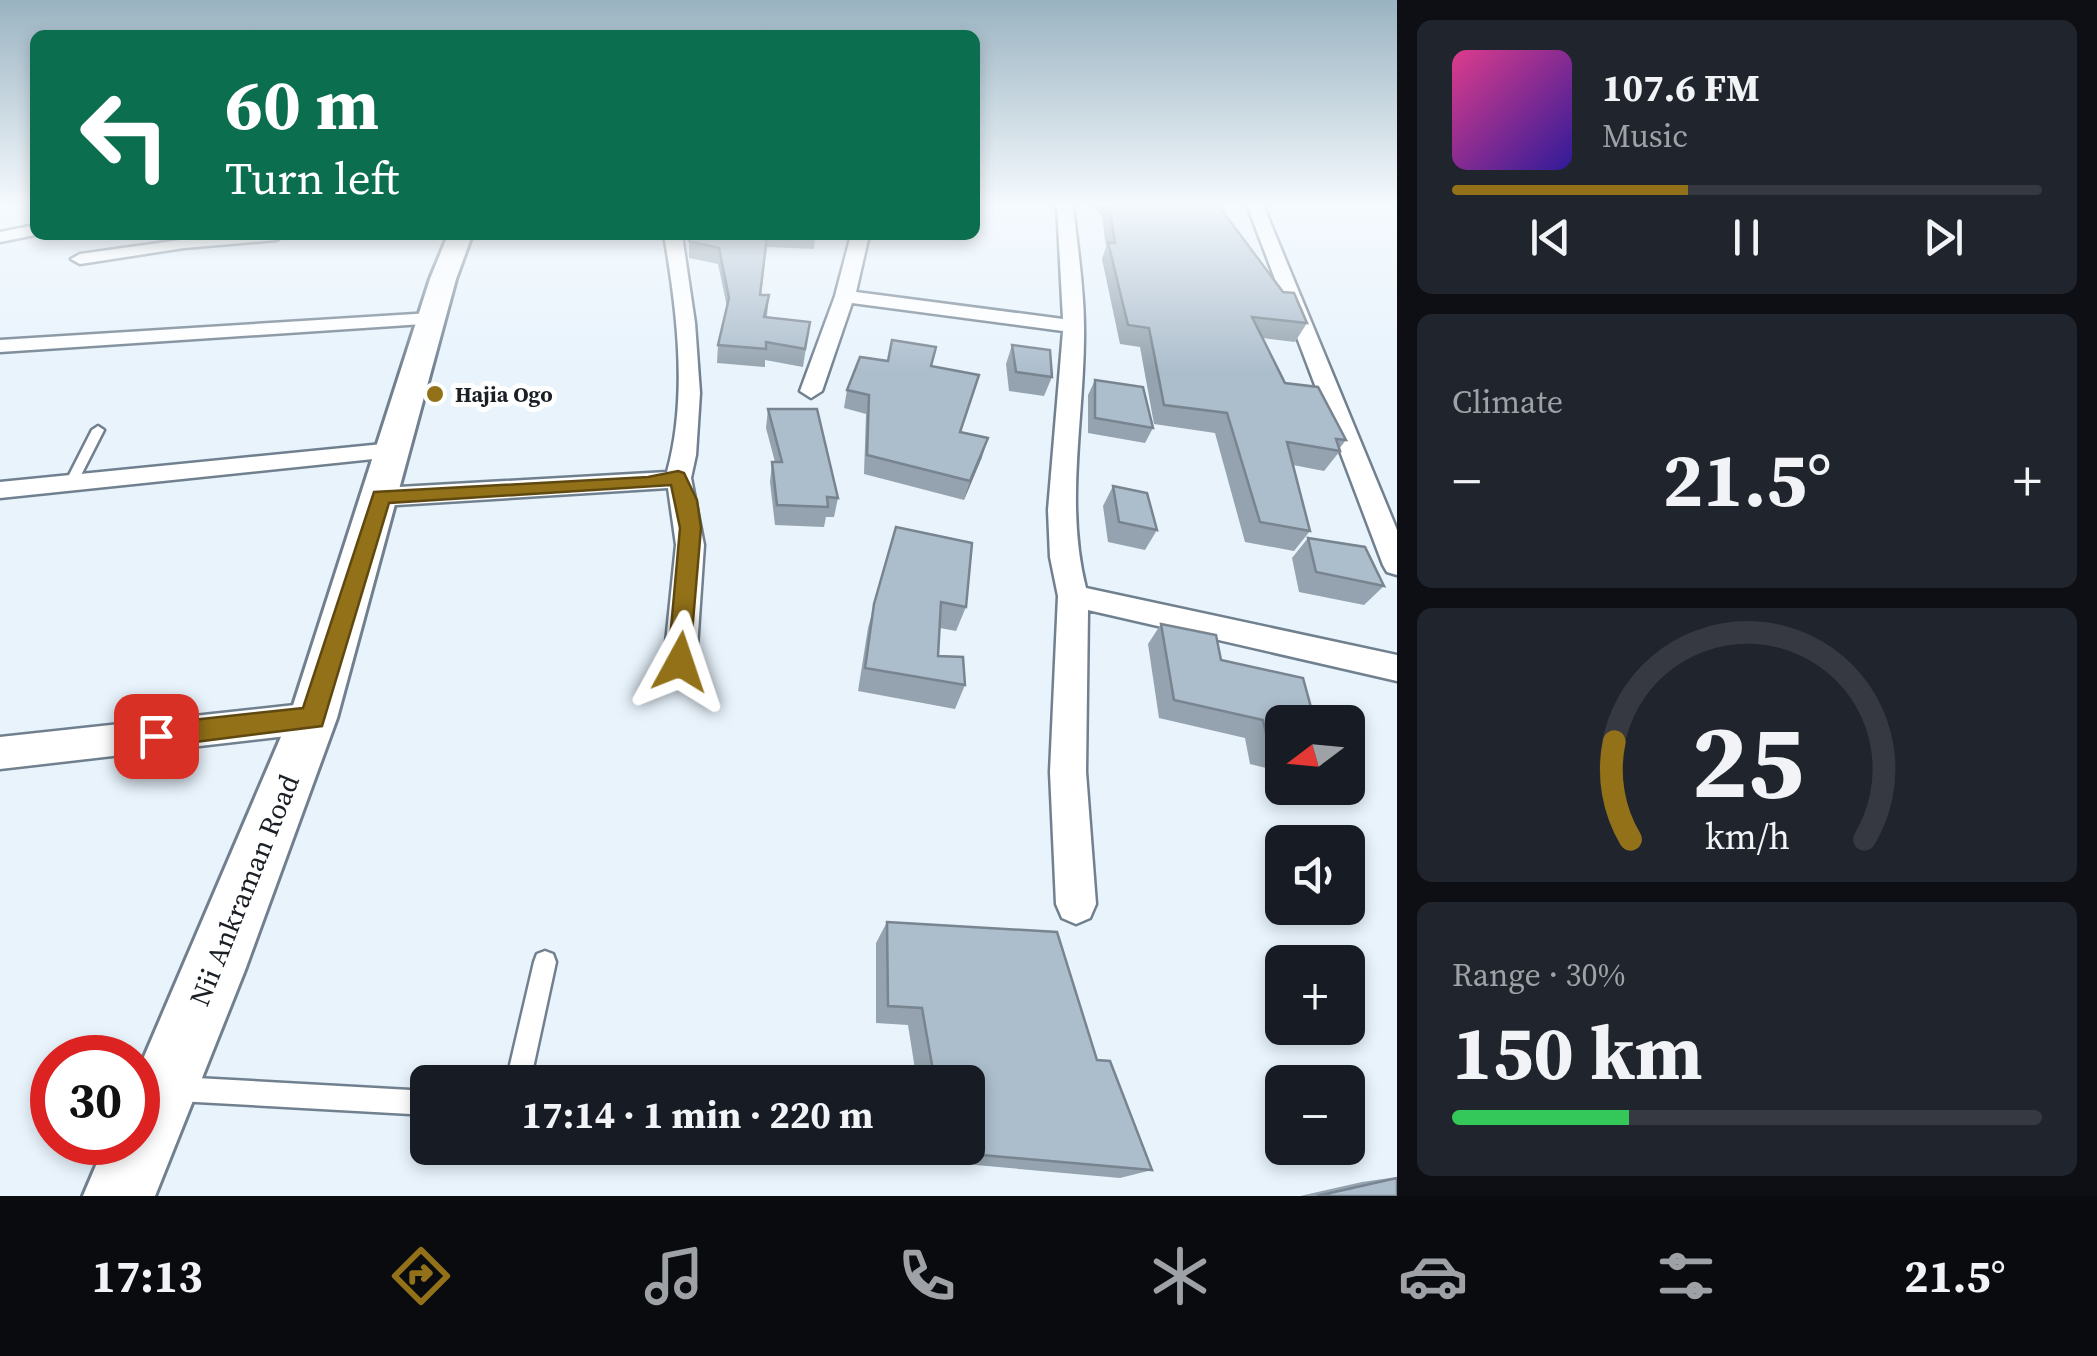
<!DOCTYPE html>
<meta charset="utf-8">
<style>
:root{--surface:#171b24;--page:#20242c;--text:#f1f3f6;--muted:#9ea1a6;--line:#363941;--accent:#927118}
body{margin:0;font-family:"Source Serif 4",serif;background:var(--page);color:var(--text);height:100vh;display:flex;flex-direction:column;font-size:38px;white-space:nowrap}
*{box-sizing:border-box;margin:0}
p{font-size:32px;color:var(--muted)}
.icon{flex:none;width:55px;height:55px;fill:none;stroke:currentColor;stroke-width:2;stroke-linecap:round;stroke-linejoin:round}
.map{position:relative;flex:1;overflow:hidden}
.side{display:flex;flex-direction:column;gap:20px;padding:20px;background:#0d0f14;width:700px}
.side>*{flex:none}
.guide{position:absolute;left:30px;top:30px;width:950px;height:210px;border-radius:15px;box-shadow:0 5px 15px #0003;background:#0b6e4f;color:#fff;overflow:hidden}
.needle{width:65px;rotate:254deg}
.buttons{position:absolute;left:1265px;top:705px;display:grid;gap:20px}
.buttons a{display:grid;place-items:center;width:100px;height:100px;border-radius:15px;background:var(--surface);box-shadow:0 5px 15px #0003;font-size:50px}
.speed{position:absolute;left:30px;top:1035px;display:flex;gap:20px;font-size:50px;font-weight:700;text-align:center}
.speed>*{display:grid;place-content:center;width:130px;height:130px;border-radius:50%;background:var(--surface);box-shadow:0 5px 15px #0003;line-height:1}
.speed .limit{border:15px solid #d22;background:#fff;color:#111}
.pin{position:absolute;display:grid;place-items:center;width:85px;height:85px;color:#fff;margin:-42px;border-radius:20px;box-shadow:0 5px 15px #0006}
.me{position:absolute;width:110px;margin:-55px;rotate:5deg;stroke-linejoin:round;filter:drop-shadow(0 0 8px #0008)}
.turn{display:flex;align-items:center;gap:35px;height:210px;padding:0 30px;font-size:45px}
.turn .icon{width:130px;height:130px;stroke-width:2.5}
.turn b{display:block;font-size:70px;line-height:85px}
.big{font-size:75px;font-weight:700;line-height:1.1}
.side .card{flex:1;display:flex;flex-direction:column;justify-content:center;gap:15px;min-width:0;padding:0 35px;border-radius:15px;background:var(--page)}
.side .dial{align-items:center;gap:0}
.dial svg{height:260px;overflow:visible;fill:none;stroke:var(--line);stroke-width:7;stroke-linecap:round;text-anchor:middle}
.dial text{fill:var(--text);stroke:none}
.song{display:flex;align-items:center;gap:30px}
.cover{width:120px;height:120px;border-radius:15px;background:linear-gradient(135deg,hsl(330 70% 55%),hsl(250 70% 35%))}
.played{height:10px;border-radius:5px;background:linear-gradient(90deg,var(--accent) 40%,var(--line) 40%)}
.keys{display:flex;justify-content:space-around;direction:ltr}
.heat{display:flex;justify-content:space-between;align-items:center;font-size:55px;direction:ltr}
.charge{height:15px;border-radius:8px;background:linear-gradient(90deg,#34c759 30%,var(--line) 0)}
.trip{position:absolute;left:410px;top:1065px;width:575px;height:100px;border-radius:15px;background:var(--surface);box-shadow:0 5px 15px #0003;font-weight:700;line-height:100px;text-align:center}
.dock{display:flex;height:160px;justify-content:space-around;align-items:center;background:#090b0e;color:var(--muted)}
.dock .icon{width:70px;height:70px}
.dock .active{color:var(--accent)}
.dock b{font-size:45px;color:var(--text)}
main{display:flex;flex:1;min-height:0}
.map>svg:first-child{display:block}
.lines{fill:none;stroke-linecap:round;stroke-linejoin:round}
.lane-casing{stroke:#70808f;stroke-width:5}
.street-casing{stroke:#70808f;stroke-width:5}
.secondary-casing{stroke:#70808f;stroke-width:6}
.lane{fill:#fff;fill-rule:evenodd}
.street{fill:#fff;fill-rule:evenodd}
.secondary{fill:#fff;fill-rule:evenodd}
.wall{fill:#94a3af}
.shaded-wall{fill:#78848f}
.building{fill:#acbdcc;stroke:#78848f;stroke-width:2.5}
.route{fill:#927118;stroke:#5f4910;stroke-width:2.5}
.poi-dot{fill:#927118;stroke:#fff;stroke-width:4}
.labels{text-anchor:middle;stroke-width:10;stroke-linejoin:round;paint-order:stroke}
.far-poi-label{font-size:22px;font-weight:bold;fill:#191f25;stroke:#fff;text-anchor:start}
.street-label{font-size:28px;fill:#191f25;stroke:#fff}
</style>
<main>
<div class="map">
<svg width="1397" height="1196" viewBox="0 0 1397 1196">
<rect width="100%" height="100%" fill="#e8f3fc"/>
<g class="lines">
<g class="lane-casing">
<path id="lane" d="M98 426 104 430 77 483 71 487 66 486 65 483 92 430Z
M545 951 553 954 556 962 530 1082H506L534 962 537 954Z
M178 1077 428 1091V1115L178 1101 170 1097 166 1089 170 1081Z"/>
</g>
<g class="street-casing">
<path id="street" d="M1057 205H1073C1077 245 1084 287 1084 328 1085 415 1064 502 1086 588L1397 655V681L1088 610 1086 772 1096 904 1090 918 1076 924 1062 918 1056 904 1050 772 1058 596 1050 557 1048 510 1063 331 852 303 822 391 811 398 800 391 835 296 851 235H869L856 292 1063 319Z
M1247 205H1263L1397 530V575L1387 572 1383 565Z
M35 225V235L0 242V232Z
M216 235H285L276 240 184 248 80 264 71 259 80 254Z
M664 235H682L695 323 700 393 696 455 691 478 704 545 696 662 691 671 680 675 669 671 664 662 676 545 668 488 381 506 368 497 381 488 667 472C688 397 677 310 664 235Z
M431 313 438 315V323L0 352V340Z
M393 443 405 451 402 456 0 498V482Z
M313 703 325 708 330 718 325 728 313 733 0 769V737Z"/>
</g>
<g class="secondary-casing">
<path id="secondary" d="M448 235H472L456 279 337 718 245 970 155 1196H83L106 1142H138V1071L289 718 430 279Z"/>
</g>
<use href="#lane" class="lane"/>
<use href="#street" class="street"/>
<use href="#secondary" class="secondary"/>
</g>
<path class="wall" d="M1092 205H1218L1307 323 1295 342 1262 338 1285 383 1346 440 1339 449 1340 451 1324 471 1293 465 1310 531 1294 551 1245 542 1215 433 1154 424 1140 347 1120 344 1102 259 1106 247 1102 216Z
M692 235H815L814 249 767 247 761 295H769L767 317 810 322 803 367 765 360V367L717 363 718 345 727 307 718 264 689 258V241Z
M1012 345 1052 377 1044 396 1009 391 1006 364Z
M931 366 960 432 982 457 964 500 864 474 866 414 844 408 847 390Z
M1095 380 1153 428 1145 443 1088 433V395Z
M768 409 838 498 834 517H826L824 527 775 525 770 482 772 462H775L766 428Z
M1113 486 1157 530 1145 550 1108 542 1103 506Z
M896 527 966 607 956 631 940 628 938 656 965 685 955 709 858 691 868 628Z
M1308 538 1384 586 1364 605 1299 592 1292 558Z
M1161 624 1221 660 1282 722V772L1250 764 1245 738 1159 718 1148 644Z
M887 922 1097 1060 1152 1170 1120 1178 931 1161 928 1148H968V1082H917L908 1025 876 1023V943Z
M1397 1177V1196H1300L1362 1182Z"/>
<path class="shaded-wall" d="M988 438 982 457 964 500 970 481Z"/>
<path class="building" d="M1109 205H1218L1283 292 1294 293 1307 323 1252 317 1285 383 1318 387 1346 440 1336 439 1340 451 1287 442 1310 531 1260 522 1227 413 1164 405 1149 328 1128 325 1108 242 1115 243Z
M692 235H767L760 295H769L764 317 810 322 805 349 766 342V349L718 345 729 298 719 248 689 241Z
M892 340 936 347 931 366 979 375 960 432 988 438 970 481 867 455 869 395 847 390 860 357 888 361Z
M1012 345 1050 350 1052 377 1016 372Z
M1095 380 1143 387 1153 428 1095 418Z
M768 409H817L838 498 827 497 828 507 777 505 772 462H782Z
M1113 486 1147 493 1157 530 1119 522Z
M896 527 972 543 966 607 941 602 938 656 963 657 965 685 865 668 874 604Z
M1308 538 1365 547 1384 586 1316 572Z
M1161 624 1216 635 1221 660 1303 678 1315 722H1282V749L1269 746 1263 720 1174 700Z
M887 922 1057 932 1097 1060 1110 1061 1152 1170 948 1152 947 1148H968V1082H935L922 1008 888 1006Z
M1397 1178V1196H1317Z"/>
<linearGradient id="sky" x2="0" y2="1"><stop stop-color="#9ab3c1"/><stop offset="0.55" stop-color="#f5fafe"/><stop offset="1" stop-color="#f5fafe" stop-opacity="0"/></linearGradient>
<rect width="1397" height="372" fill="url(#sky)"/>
<path class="route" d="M678 471 684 473 697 500 701 528 689 668H671L668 662 680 528 671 485 389 503 322 726 156 747 147 744 143 736 147 728 156 724 303 708 374 492 648 477Z"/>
<circle class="poi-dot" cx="435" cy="394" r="10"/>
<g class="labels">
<g class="far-poi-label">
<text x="455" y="402">Hajia Ogo</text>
</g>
<g class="street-label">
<text transform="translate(244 890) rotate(-68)" y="10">Nii Ankraman Road</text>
</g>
</g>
</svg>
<div class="buttons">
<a><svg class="needle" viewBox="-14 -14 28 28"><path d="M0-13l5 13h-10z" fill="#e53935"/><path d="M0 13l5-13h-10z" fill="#9ea1a6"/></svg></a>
<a><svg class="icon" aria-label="sound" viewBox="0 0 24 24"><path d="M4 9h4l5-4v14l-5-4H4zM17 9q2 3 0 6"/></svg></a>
<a>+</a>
<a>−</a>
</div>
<div class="speed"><div class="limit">30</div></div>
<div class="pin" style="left:156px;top:736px;background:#d93025"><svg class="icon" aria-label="arrive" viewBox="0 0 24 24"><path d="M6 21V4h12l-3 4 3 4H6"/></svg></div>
<svg class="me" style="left:680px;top:662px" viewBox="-20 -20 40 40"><path d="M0-17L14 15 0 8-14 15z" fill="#927118" stroke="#fff" stroke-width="4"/></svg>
<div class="trip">17:14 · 1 min · 220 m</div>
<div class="guide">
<div class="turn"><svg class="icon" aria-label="left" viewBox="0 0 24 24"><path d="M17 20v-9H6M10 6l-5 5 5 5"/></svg><div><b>60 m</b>Turn left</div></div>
</div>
</div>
<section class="side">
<div class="card">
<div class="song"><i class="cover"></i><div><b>107.6 FM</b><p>Music</p></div></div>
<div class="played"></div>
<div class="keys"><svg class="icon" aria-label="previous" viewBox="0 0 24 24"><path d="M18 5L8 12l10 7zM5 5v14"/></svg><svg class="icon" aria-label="pause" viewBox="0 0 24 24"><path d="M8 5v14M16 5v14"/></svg><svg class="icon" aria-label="next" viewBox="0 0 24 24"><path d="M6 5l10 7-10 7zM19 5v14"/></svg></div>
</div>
<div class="card"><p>Climate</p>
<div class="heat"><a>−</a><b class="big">21.5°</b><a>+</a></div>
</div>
<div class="card dial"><svg viewBox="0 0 100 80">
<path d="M14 69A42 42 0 1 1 86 69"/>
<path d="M14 69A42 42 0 0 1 9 39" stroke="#927118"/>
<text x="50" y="56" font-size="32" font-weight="700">25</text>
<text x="50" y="72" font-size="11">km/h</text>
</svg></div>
<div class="card"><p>Range · 30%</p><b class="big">150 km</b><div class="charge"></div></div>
</section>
</main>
<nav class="dock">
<b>17:13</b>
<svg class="icon active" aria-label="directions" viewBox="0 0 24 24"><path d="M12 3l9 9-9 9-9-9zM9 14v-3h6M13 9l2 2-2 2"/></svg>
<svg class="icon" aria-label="music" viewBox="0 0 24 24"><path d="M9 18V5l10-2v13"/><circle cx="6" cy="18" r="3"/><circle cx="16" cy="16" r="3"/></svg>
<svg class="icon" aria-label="phone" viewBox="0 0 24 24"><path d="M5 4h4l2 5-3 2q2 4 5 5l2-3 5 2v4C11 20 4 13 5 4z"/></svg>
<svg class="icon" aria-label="climate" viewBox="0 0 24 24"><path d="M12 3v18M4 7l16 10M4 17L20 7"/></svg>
<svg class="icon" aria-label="car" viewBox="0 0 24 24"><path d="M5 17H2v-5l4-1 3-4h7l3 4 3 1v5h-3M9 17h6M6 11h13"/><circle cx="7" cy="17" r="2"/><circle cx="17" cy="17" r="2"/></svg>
<svg class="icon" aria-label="filters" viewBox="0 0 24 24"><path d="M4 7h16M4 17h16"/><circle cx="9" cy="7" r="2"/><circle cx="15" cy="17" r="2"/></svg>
<b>21.5°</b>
</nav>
